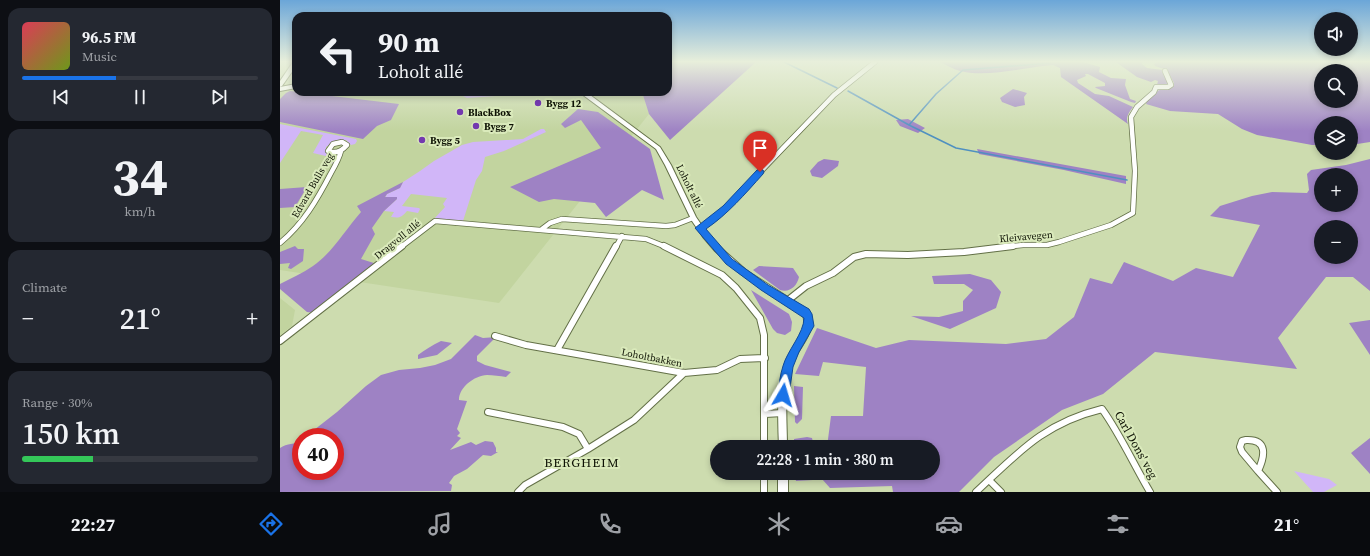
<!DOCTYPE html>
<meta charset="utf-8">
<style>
:root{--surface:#171b24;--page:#242831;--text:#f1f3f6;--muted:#9ea1a6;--line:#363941;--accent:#1a73e8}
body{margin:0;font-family:"Source Serif 4",serif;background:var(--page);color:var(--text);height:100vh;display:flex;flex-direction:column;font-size:15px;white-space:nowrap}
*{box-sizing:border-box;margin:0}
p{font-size:13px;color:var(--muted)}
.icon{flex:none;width:22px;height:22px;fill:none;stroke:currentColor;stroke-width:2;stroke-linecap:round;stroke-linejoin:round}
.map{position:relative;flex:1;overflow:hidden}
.details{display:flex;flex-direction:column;gap:8px;padding:8px;background:#0d0f14;width:280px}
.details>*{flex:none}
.top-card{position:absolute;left:12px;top:12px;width:380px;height:84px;border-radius:12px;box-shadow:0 2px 6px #0003;background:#171b24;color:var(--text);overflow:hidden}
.fabs{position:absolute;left:1034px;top:12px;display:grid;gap:8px}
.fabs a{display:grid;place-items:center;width:44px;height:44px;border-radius:50%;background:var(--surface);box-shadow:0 2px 6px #0003;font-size:20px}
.speed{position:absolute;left:12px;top:428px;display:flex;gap:8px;font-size:20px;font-weight:700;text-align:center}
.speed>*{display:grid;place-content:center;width:52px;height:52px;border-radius:50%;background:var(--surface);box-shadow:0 2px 6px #0003;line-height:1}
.speed .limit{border:6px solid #d22;background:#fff;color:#111}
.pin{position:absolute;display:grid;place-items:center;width:34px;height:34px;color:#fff;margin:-41px -17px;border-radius:50% 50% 50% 0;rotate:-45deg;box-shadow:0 0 4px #0007}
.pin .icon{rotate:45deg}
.me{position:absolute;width:44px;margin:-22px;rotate:7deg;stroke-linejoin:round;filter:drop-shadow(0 0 3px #0008)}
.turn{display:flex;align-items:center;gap:14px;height:84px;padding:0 20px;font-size:18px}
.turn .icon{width:52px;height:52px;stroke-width:2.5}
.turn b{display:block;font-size:28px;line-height:34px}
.big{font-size:30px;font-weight:600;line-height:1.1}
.details .tile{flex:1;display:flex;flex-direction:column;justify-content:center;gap:6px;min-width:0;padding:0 14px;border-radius:12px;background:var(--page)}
.details .dial{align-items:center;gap:0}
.dial b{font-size:52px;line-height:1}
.song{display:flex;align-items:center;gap:12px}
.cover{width:48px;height:48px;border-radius:6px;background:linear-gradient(135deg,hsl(350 70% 55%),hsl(80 70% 35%))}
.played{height:4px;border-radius:2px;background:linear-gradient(90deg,var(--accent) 40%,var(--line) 40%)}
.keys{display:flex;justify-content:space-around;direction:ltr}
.heat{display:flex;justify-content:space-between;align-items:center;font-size:22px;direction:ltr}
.charge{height:6px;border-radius:3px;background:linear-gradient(90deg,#34c759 30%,var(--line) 0)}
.trip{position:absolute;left:430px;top:440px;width:230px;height:40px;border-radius:20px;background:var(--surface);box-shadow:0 2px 6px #0003;font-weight:600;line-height:40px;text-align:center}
.tab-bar{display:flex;height:64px;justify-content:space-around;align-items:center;background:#090b0e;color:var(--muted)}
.tab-bar .icon{width:28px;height:28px}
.tab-bar .active{color:var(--accent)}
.tab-bar b{font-size:18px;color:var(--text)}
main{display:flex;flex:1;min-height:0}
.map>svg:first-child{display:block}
.built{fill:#c2d49f}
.green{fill:#d1b6f8}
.forest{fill:#9e82c4;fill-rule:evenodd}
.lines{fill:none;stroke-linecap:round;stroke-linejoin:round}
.stream{stroke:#4f90c0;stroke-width:1.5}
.minor-far1-casing{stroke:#637047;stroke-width:6}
.minor-casing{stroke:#637047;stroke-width:8}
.tertiary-casing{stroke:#637047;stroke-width:2}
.secondary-casing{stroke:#637047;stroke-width:2}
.minor-far1{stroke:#fff;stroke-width:4.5}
.minor{stroke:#fff;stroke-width:6}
.tertiary{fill:#fff;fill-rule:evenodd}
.secondary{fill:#fff;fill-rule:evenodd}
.route{fill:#1a73e8;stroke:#114b97}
.poi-dot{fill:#7339af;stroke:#daeabb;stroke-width:1.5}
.labels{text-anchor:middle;stroke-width:4;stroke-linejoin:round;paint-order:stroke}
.poi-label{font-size:10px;font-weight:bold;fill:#0e1204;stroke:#daeabb;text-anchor:start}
.street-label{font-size:10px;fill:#0e1204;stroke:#daeabb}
.near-street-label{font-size:12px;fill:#0e1204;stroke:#daeabb}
.near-neighbourhood-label{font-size:13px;letter-spacing:1px;fill:#0e1204;stroke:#daeabb}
</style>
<main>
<section class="details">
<div class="tile">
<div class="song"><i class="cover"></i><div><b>96.5 FM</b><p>Music</p></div></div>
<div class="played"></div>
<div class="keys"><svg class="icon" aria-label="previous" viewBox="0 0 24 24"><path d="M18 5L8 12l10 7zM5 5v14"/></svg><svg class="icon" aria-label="pause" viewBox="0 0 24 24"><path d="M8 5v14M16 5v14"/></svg><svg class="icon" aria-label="next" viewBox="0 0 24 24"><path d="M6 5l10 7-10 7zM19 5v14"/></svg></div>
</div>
<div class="tile dial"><b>34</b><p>km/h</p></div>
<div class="tile"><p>Climate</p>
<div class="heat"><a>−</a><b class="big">21°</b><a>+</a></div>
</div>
<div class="tile"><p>Range · 30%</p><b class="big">150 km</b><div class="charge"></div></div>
</section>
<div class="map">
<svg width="1090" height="492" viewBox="0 0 1090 492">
<rect width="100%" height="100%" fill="#cddcaf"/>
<path class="built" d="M16 84V92H362L369 114 219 303 0 270V85Z
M0 298 15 310 12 326 0 335Z"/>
<path class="green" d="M171 92H236L231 93 230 95 187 98 181 95H173L170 93Z
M0 124 76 139 77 141 75 144 71 145 66 140H57L46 147V152L53 155 55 158 52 164 49 163 51 160 50 157 33 153 43 135 21 131 0 163Z
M261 129H264L266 132 224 151 205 157 202 171 196 180 183 221 154 219 165 207 163 204 167 198 131 194 122 206 139 208 140 209 138 213 127 211C121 218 119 218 111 217L114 212 104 211 117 199V197L105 198 107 194 120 188 123 182 140 171 154 161 182 145 193 142 243 139Z
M1014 471 1049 479 1057 485 1044 492H1033Z"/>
<path class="forest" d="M388 62H476L390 140 369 114 362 92H388Z
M660 62H803L820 67 819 72 831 78 846 79 845 85 850 99 856 101 855 103 851 102 816 88 815 87 825 86V83L808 74H805L806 76 797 80 798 83 815 94 829 96 853 107C849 112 845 118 848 124L781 77 780 68 773 65C746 67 706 78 680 71 673 69 667 65 660 62Z
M836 62H862V64L867 68 883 70 889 83 888 86 877 85 878 81 875 80 871 82 857 77Z
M878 62H1090V142L1071 145V123H1041V145H1032L977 135 962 129 938 114 890 111 866 104C870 92 881 89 892 86L894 83 887 70 875 66 874 64ZM1041 71H1071V101H1041Z
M733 89 747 93 744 97 745 105 735 107 722 102 720 98Z
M10 91 119 104 111 120 97 126 83 139 0 122V99L6 93Z
M298 109 318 112 370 149 384 200 362 190 326 217 315 203 274 199 259 202 230 187 321 148 301 120 285 128 281 124Z
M628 119 645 128 638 133 620 126 616 120Z
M697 149 846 176V184L784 170 699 154Z
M544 159 559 161 558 166 542 178 532 176 530 171 538 162Z
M1090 159V291L1073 277H1046L998 338 1017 369 875 352 823 394 782 410 714 457 679 492H613L612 486 550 488 542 479 543 473H653V447H547L551 416H583L586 367 543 362 539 376 515 374 537 328 596 348 629 340 726 344 766 339 794 317 810 278 832 284 844 262 893 281 916 268 953 277 980 225 930 216 940 206 972 196 992 192 1027 193 1029 190 1027 174 1031 170 1066 165ZM1041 175H1071V205H1041ZM1041 227H1071V257H1041Z
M123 182 120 188 107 194 105 197H117V199L104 211 92 228 95 234 81 259 97 264 35 313 27 312 0 289V284C11 278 23 273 33 266 53 252 65 230 81 212L77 206Z
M27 187 15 207 0 208V189Z
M15 246 18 249H24L23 261 11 269 8 268 10 263 0 264V252Z
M479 266 513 268 519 277C517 286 510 293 500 290L473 270Z
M690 274 711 280 721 292 716 308 670 329 631 316 659 317 683 311V301L693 290 684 284H654L652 276Z
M471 290 509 314 512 322 511 331 505 335 497 333 493 329Z
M1090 320V355L1069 323Z
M195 335 203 338 216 337 197 356V361L205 365 231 372 226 377C220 376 213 375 207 375 194 376 179 387 179 400L187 401 177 429 180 433 177 436 181 438 170 450 191 442 196 445 205 441 213 442 216 448V452H218L211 456 203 455 187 469 174 476 169 483 172 485 171 491 0 492V448C7 443 15 445 21 440V471H55V437H25L57 412 86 386 101 375 119 370 140 368 155 365 171 359Z
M161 341 172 343 157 355 138 359V355C145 350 152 345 161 341Z
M514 386 523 387 522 419 517 424 515 422Z
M527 437 532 438 534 447H514V439Z
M1090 438V474L1071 453Z
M514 473H537L538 478 533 480 516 481Z"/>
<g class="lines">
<path class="stream" d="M504 62 557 88
M568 91 629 125 676 148 847 180
M629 125 656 94 683 70 770 63"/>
<g class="minor-far1-casing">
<path id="minor-far1" d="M62 142 67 145C62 151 56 154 48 151L53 144Z
M420 228 436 218 554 95 595 62
M262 229 270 223 282 219 386 226 395 225 413 218
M0 243C23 224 37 200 51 173 55 166 59 159 61 151
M121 247 155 221 366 239 386 247
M336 247 342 236
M725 247 743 245H767L779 242 831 225 853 213 855 171 851 117 857 107 874 92 876 87H888L891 85 885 71"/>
</g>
<g class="minor-casing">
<path id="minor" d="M384 246 442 275 456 288 480 318 484 335V447
M507 301 526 286 553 273 574 257 586 254 628 255 684 252 733 246
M215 336 246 345 404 373 437 370 460 359 485 358
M0 341 122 246
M277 350 336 246
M208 412 283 427 299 434 308 449
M485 414 503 413
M966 440C988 439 985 456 978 471L962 452 960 447 962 441Z
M978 471 997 492
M484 473V492
M709 480 721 492
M238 492 245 485 308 449 354 420 404 373
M696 492C738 453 764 423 822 409 840 434 854 465 870 492"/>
</g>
<g class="tertiary-casing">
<path id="tertiary" d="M16 84V88L0 91V87Z
M299 92H306L380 147 391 165 416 217 427 233 440 247 466 270 528 310C539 329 522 343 514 360 503 387 507 419 507 447H499C498 419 496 389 506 362 511 348 531 328 522 314L461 274 435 251 423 237 412 221 385 165 376 149Z
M498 473H508V492H498Z"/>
</g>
<g class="secondary-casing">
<path id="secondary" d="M13 62H16V66L2 86 0 87V81Z"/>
</g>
<use href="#minor-far1" class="minor-far1"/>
<use href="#minor" class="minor"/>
<use href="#tertiary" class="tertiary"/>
<use href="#secondary" class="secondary"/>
</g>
<linearGradient id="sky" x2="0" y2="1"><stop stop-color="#6ba6d8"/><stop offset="0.47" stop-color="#e8efdb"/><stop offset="1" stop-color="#e8efdb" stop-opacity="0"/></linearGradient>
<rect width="1090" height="131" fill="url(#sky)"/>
<path class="route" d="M480 169 483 170 484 172 483 174C465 194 448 214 426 229L452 259 488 285 529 309 532 314 534 326 519 352 513 367 509 395 507 398 503 400 499 398 498 395C499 385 500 375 503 366 507 351 524 333 524 318L481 290 446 264 415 228 443 206 477 170Z"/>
<g class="poi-dot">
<circle cx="258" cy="103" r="4"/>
<circle cx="180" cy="112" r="4"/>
<circle cx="196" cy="126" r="4"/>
<circle cx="142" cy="140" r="4"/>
</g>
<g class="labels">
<g class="poi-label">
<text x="266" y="107">Bygg 12</text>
<text x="188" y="116">BlackBox</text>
<text x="204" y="130">Bygg 7</text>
<text x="150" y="144">Bygg 5</text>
</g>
<g class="street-label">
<text transform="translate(32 185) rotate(-60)" y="4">Edvard Bulls veg</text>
<text transform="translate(410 186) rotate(64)" y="4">Loholt allé</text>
<text transform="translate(746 236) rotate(-5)" y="4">Kleivavegen</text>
<text transform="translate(117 239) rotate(-39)" y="4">Dragvoll allé</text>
<text transform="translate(372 357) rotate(11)" y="4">Loholtbakken</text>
</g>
<g class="near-street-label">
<text transform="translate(856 445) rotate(61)" y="4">Carl Dons' veg</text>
</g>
<g class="near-neighbourhood-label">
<text x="302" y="467">BERGHEIM</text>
</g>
</g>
</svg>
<div class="fabs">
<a><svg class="icon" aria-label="sound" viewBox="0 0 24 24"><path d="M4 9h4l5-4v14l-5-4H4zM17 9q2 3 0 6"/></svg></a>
<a><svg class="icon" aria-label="search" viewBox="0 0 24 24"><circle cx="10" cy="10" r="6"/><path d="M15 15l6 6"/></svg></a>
<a><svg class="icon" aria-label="layers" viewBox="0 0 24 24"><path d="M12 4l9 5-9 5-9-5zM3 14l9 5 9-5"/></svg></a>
<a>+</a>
<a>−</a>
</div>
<div class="speed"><div class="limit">40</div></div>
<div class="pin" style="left:480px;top:172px;background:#d93025"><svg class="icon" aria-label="arrive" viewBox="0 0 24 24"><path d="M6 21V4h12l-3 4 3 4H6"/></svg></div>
<svg class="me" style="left:503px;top:395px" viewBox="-20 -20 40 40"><path d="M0-17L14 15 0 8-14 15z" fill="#1a73e8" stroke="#fff" stroke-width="4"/></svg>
<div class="trip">22:28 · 1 min · 380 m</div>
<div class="top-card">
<div class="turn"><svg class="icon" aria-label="left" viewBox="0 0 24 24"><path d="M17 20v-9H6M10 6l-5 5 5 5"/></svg><div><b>90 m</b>Loholt allé</div></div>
</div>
</div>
</main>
<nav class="tab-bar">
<b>22:27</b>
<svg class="icon active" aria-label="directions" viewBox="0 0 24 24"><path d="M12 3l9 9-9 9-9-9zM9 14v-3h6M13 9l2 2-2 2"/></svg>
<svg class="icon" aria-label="music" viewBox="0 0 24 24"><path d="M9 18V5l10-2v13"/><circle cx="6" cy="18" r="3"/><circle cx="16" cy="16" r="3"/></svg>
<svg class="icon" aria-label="phone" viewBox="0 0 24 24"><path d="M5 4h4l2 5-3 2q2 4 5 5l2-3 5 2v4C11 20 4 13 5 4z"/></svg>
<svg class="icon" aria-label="climate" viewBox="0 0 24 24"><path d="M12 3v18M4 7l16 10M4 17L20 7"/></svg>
<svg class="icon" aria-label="car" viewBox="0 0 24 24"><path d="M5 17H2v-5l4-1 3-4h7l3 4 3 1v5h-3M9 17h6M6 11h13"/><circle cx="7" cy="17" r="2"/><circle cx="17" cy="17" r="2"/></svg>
<svg class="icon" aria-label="filters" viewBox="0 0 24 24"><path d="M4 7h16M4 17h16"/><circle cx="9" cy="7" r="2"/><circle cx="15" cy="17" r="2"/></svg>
<b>21°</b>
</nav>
